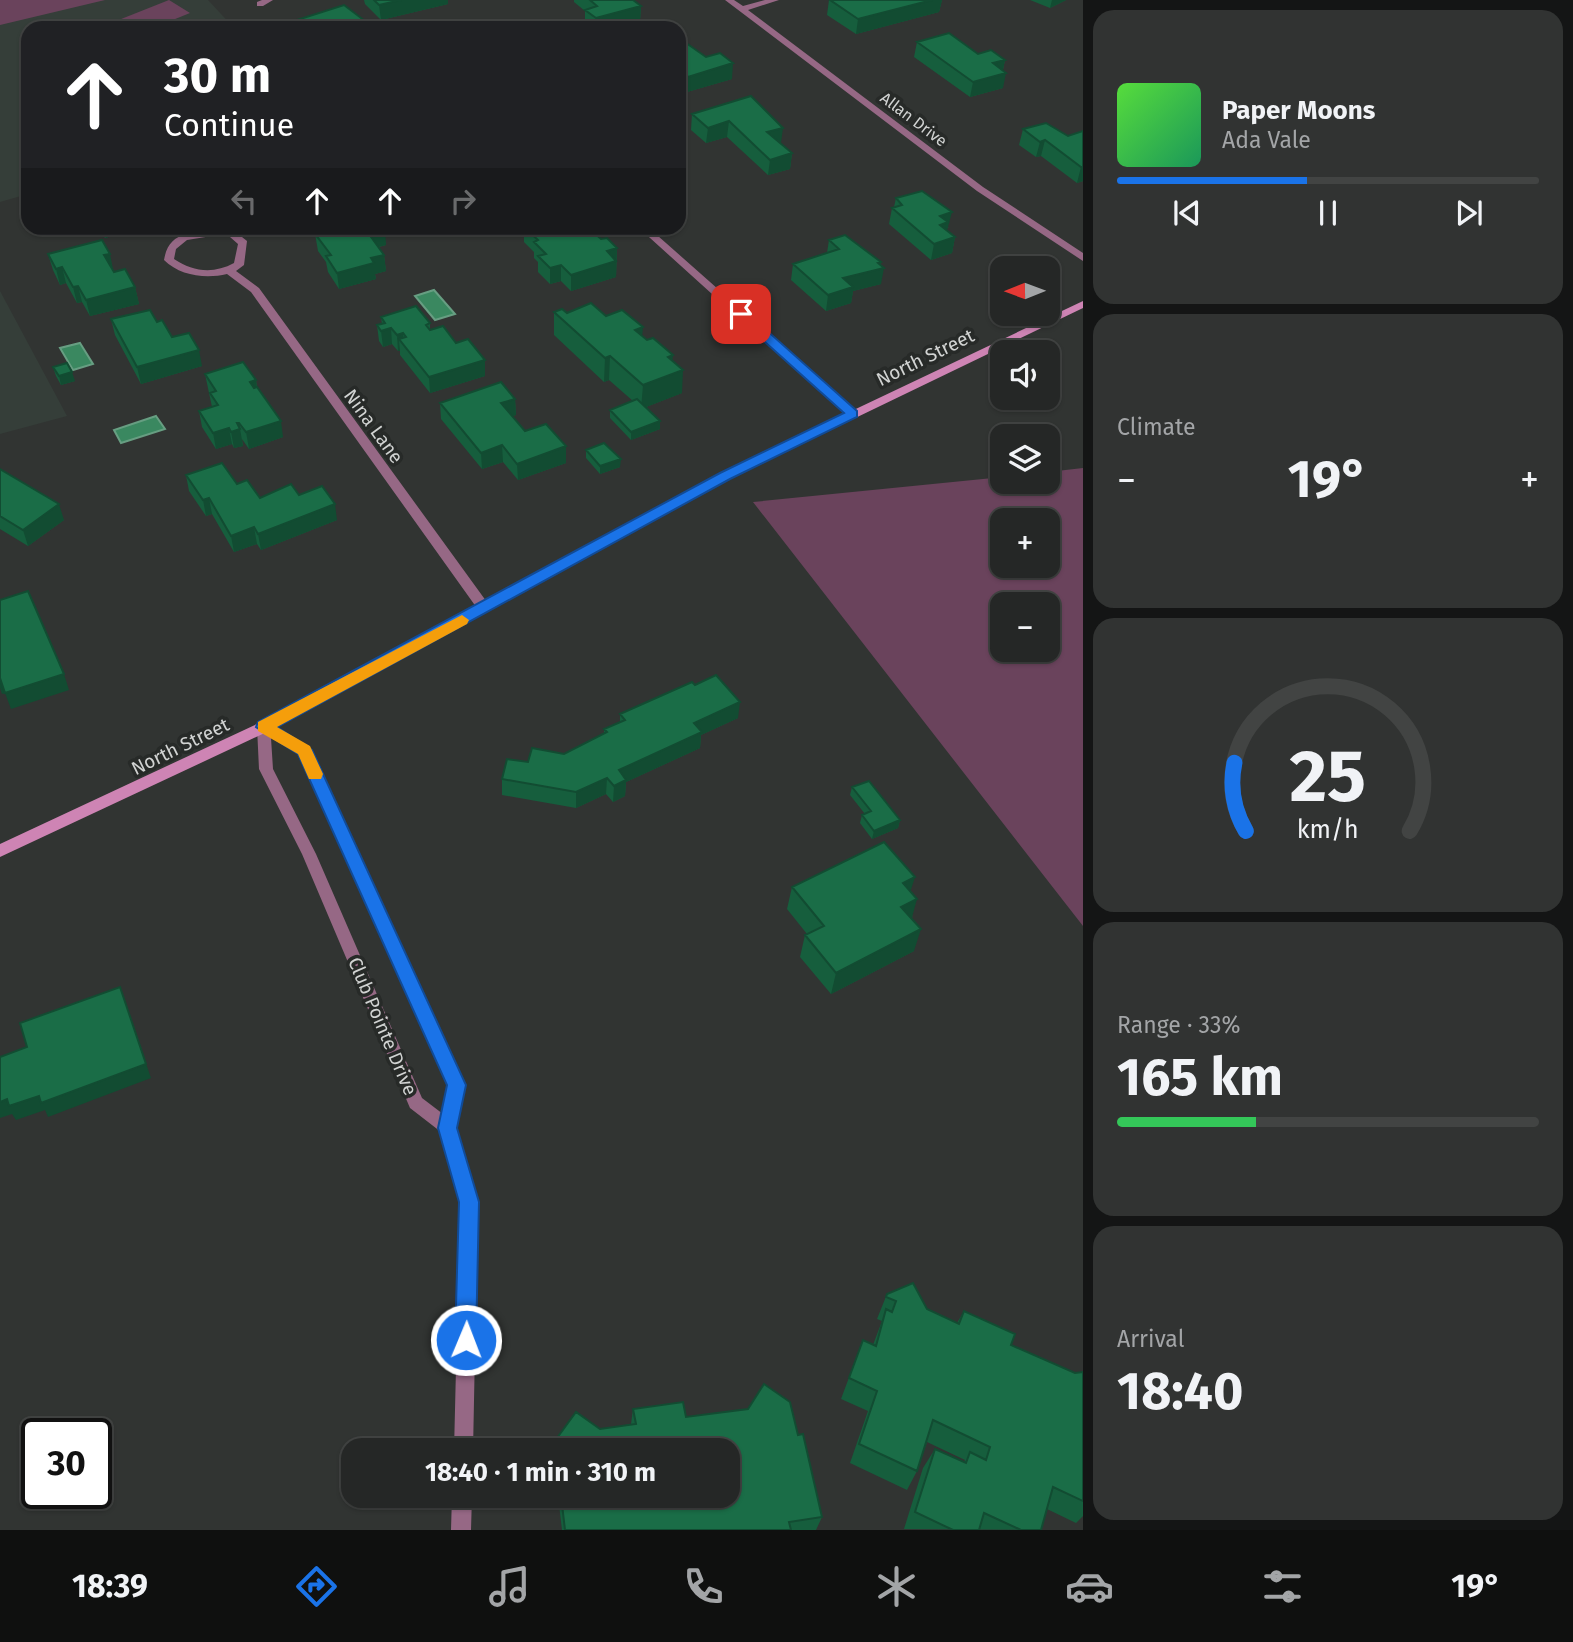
<!DOCTYPE html>
<meta charset="utf-8">
<style>
:root{--surface:#252726;--page:#313332;--text:#f1f3f6;--muted:#a3a5a7;--line:#424443;--accent:#1a73e8}
body{margin:0;font-family:"Fira Sans",sans-serif;background:var(--page);color:var(--text);height:100vh;display:flex;flex-direction:column;font-size:26px;white-space:nowrap}
*{box-sizing:border-box;margin:0}
p{font-size:23px;color:var(--muted)}
.icon{flex:none;width:38px;height:38px;fill:none;stroke:currentColor;stroke-width:2;stroke-linecap:round;stroke-linejoin:round}
.map{position:relative;flex:1;overflow:hidden}
.drawer{display:flex;flex-direction:column;gap:10px;padding:10px;background:#141515;width:490px}
.drawer>*{flex:none}
.hud{position:absolute;left:21px;top:21px;width:665px;height:214px;border-radius:21px;box-shadow:0 2px 5px #0004,0 0 0 2px var(--line);background:#202124;color:#fff;overflow:hidden}
.needle{width:46px;rotate:269deg}
.buttons{position:absolute;left:990px;top:256px;display:grid;gap:14px}
.buttons a{display:grid;place-items:center;width:70px;height:70px;border-radius:14px;background:var(--surface);box-shadow:0 2px 5px #0004,0 0 0 2px var(--line);font-size:35px}
.speed{position:absolute;left:21px;top:1418px;display:flex;gap:14px;font-size:35px;font-weight:700;text-align:center}
.speed>*{display:grid;place-content:center;width:91px;height:91px;border-radius:50%;background:var(--surface);box-shadow:0 2px 5px #0004,0 0 0 2px var(--line);line-height:1}
.speed .limit{border:4px solid #111;border-radius:10px;background:#fff;color:#111}
.pin{position:absolute;display:grid;place-items:center;width:60px;height:60px;color:#fff;margin:-30px;border-radius:14px;box-shadow:0 4px 10px #0006}
.me{position:absolute;width:77px;margin:-38px;rotate:1deg;stroke-linejoin:round;filter:drop-shadow(0 0 5px #0008)}
.turn{display:flex;align-items:center;gap:24px;height:147px;padding:0 28px;font-size:32px}
.turn .icon{width:91px;height:91px;stroke-width:2.5}
.turn b{display:block;font-size:49px;line-height:60px}
.lanes{display:flex;align-items:center;height:66px;padding:0 28px;background:#0003;justify-content:center;gap:35px;direction:ltr}
.lanes .off{opacity:.35}
.big{font-size:52px;font-weight:700;line-height:1.1}
.drawer .tile{flex:1;display:flex;flex-direction:column;justify-content:center;gap:10px;min-width:0;padding:0 24px;border-radius:21px;background:var(--page)}
.drawer .dial{align-items:center;gap:0}
.dial svg{height:182px;overflow:visible;fill:none;stroke:var(--line);stroke-width:7;stroke-linecap:round;text-anchor:middle}
.dial text{fill:var(--text);stroke:none}
.song{display:flex;align-items:center;gap:21px}
.cover{width:84px;height:84px;border-radius:10px;background:linear-gradient(135deg,hsl(110 70% 55%),hsl(150 70% 35%))}
.played{height:7px;border-radius:4px;background:linear-gradient(90deg,var(--accent) 45%,var(--line) 45%)}
.keys{display:flex;justify-content:space-around;direction:ltr}
.heat{display:flex;justify-content:space-between;align-items:center;font-size:38px;direction:ltr}
.charge{height:10px;border-radius:5px;background:linear-gradient(90deg,#34c759 33%,var(--line) 0)}
.trip{position:absolute;left:341px;top:1438px;width:399px;height:70px;border-radius:21px;background:var(--surface);box-shadow:0 2px 5px #0004,0 0 0 2px var(--line);font-weight:700;line-height:70px;text-align:center}
.tab-bar{display:flex;height:112px;justify-content:space-around;align-items:center;background:#0f100f;color:var(--muted)}
.tab-bar .icon{width:49px;height:49px}
.tab-bar .selected{color:var(--accent)}
.tab-bar b{font-size:32px;color:var(--text)}
main{display:flex;flex:1;min-height:0}
.map>svg:first-child{display:block}
.built{fill:#353e39}
.green{fill:#6a435c;fill-rule:evenodd}
.water{fill:#3a8860;stroke:#679e82;stroke-width:2}
.lines{fill:none;stroke-linecap:round;stroke-linejoin:round}
.minor{fill:#966885;fill-rule:evenodd}
.secondary{fill:#ce84b4;fill-rule:evenodd}
.wall{fill:#165e3d}
.shaded-wall{fill:#124c32}
.building{fill:#1a6d47;stroke:#124c32;stroke-width:2}
.route{fill:#1a73e8;stroke:#114b97;stroke-width:2}
.slow{fill:#f59e0b}
.labels{text-anchor:middle;stroke-width:7;stroke-linejoin:round;paint-order:stroke}
.far-street-label{font-size:16px;fill:#d1d3d2;stroke:#272a28}
.street-label{font-size:19px;fill:#d1d3d2;stroke:#272a28}
</style>
<main>
<div class="map">
<svg width="1083" height="1530" viewBox="0 0 1083 1530">
<rect width="100%" height="100%" fill="#313432"/>
<path class="built" d="M0 0H208L234 28H28V194L0 202Z
M0 291 67 416 0 434Z"/>
<path class="green" d="M0 0H105L0 25Z
M169 0 190 13 153 28 101 27Z
M1083 468V926L753 502 1003 477V481H1048V472ZM1003 520H1048V565H1003ZM1003 604H1048V649H1003Z"/>
<path class="water" d="M434 290 455 314 435 320 415 296Z
M80 343 93 364 73 370 60 348Z
M156 416 165 429 121 443 114 430Z"/>
<g class="lines">
<path class="minor" d="M262 0H273L263 6H257V2Z
M725 0H734L743 6 765 0H779L748 10 983 187 1083 253V261L977 191Z
M639 228H649L856 411V417H848Z
M218 229 237 233 247 241 244 265 236 271 259 288 489 605 490 608 489 611H479L251 292 227 274C206 279 180 276 164 260 169 230 193 233 218 229ZM218 235 230 237 238 244 234 263C214 274 193 272 174 259L176 249 187 240Z
M264 722 309 746 465 1085 456 1128 478 1202 473 1451H454L460 1202 441 1132 410 1108 302 854 259 769 257 727ZM271 738 299 753 449 1085 443 1114 422 1098 316 854 273 769Z
M452 1496H472L471 1530H451Z"/>
<path class="secondary" d="M1083 301V308L729 479 269 731 0 857V844L259 723 721 473Z"/>
</g>
<path class="wall" d="M364 0H448V4L381 20 365 4Z
M574 0H633L641 6 640 21 615 28H589L585 25V11L574 2Z
M829 0H942L939 12 856 34 827 15Z
M1030 0H1066L1050 8Z
M679 38 732 79 687 92 679 84Z
M917 42 1005 60 1003 70V88L970 97 914 57Z
M751 96 781 143 792 153 790 169 768 175 727 137 706 143 691 130 692 114Z
M1023 129 1068 136 1083 131V181L1077 183 1041 156 1036 157 1019 145Z
M896 198 949 228H947V230L955 237 952 253 931 260 889 224 892 208 894 207Z
M82 228H128L106 238Z
M314 228H383L386 245 379 247 384 255 386 271 375 274 376 279 339 289 328 272 326 262 318 251Z
M524 228H582L617 248 616 277 571 291 561 281 550 284 538 272V262L534 258V252L524 242Z
M829 240 881 262V284L853 291 851 303 826 311 791 280 793 264 827 253Z
M48 254 113 269 114 272 135 287 139 304 90 316 82 302 77 303 66 283 60 285 53 270Z
M554 312 606 316 642 336 672 360 682 393 646 407 660 429 631 440 610 418V410L633 401 609 380 604 382 554 335Z
M381 317 430 323V330L456 343 485 360V376L430 393 400 355V351H398L392 344 383 347 379 341 377 325 382 324Z
M111 319 157 322 202 366 141 384 115 335Z
M53 367 75 381 61 385 56 376Z
M205 374 256 380 257 387 283 437 249 449 242 439 243 446 234 448 232 444 216 449 202 427 199 411 212 407Z
M515 399 516 415 512 416 525 431 566 463 518 480 503 462 482 469 441 419 440 403Z
M586 450 620 467 600 474 586 458Z
M0 469 64 520 28 546 0 529Z
M186 475 260 498 299 495 337 520 261 550 257 544 234 552 212 514 206 516 189 491Z
M695 685 738 718 701 735 700 748 626 782 625 796 613 802 606 794 576 808 502 795V779L528 762 564 754 604 734V729L620 722V714Z
M852 787 900 820 898 828 872 839 860 823 862 815 865 814 850 795Z
M792 887 911 892 914 951 831 994 800 957 805 935 807 934 787 909Z
M887 1294 957 1323 964 1311 1011 1345 1075 1373 1083 1372V1516L1076 1523 1047 1509 1041 1530 904 1529 923 1468 935 1449 964 1462 965 1460 927 1442 917 1471 907 1490 850 1463 868 1411 841 1399 863 1340 873 1345 882 1321 877 1319Z
M633 1409 798 1435 822 1517 816 1530H562L558 1496H728V1451H556L557 1438 631 1424Z"/>
<path class="shaded-wall" d="M401 0H448V4L381 20 379 5Z
M932 0H942L939 12 856 34 858 19Z
M1052 0H1066L1050 8Z
M641 6 640 21 615 28H595L596 18Z
M365 21 366 28H341Z
M1005 60 1002 74 1006 73 1003 88 970 97 973 82 993 63Z
M733 63 732 79 687 92 688 77Z
M729 121 727 137 706 143 708 128Z
M783 128 781 143 767 132Z
M1045 140 1041 156 1036 157 1040 142Z
M792 153 790 169 768 175 770 160Z
M1081 167H1083V181L1077 183Z
M952 212 945 238 936 241 940 216Z
M104 228H128L106 238Z
M385 229 386 245 370 249 369 234Z
M955 237 952 253 931 260 934 244Z
M617 248 616 277 571 291V275L607 251Z
M110 254 113 269 108 271 104 255Z
M384 255 386 271 375 274 376 279 339 289 337 273 371 258Z
M881 262 880 269 884 268 881 284 853 291 851 303 826 311 828 295 843 278Z
M561 265V281L550 284V268Z
M62 267 66 283 60 285 56 269Z
M78 286 82 302 77 303 73 287Z
M135 287 139 304 90 316 86 300Z
M643 327 641 350 635 330Z
M391 328 392 344 383 347 381 331Z
M403 333 404 345 399 339 400 351H398L397 335Z
M199 350 202 366 141 384 137 367Z
M673 355 671 374 683 370 682 393 641 409 643 385 668 357Z
M610 356 609 380 604 382 605 358Z
M485 360V376L430 393 429 377Z
M72 372 75 381 61 385 59 376Z
M256 380 258 397 250 382Z
M515 399 516 415 502 420 501 403Z
M281 421 283 437 249 449 246 432Z
M660 421V429L631 440V432Z
M237 423H239L243 446 234 448 231 432Z
M229 428 232 444 216 449 213 433Z
M502 445 503 462 482 469 481 453Z
M566 446V463L518 480 517 464Z
M621 459 620 467 600 474V466Z
M209 498 212 514 206 516 203 500Z
M59 504 64 520 28 546 23 530Z
M335 504 337 520 261 550 258 534Z
M254 527 257 544 234 552 231 536Z
M64 674 69 690 11 709 5 693Z
M0 678 6 693 2 694 0 688Z
M740 702 738 718 701 735 700 748 626 782 625 796 613 802 614 786 619 770 694 723Z
M607 778 606 794 576 808V792Z
M900 820 898 828 872 839 874 831Z
M915 877 908 899 903 883Z
M917 899 911 921 901 907Z
M921 929 914 951 831 994 836 973Z
M120 987 151 1078 48 1117 45 1110 16 1120 12 1114 0 1118V1102L7 1099Z
M566 1445V1451H559V1446Z"/>
<path class="building" d="M374 0H401L379 5Z
M590 0H633L641 6 596 18 585 10 597 6Z
M830 0H932L858 19Z
M344 5 365 21 341 28 275 27Z
M949 33 978 54 991 50 1005 60 993 63 1006 73 973 82 917 42Z
M679 38 706 57 720 53 733 63 688 77 679 67Z
M751 96 783 128 767 132 792 153 770 160 729 121 708 128 692 114Z
M1046 123 1068 136 1083 131V167H1081L1045 140 1040 142 1023 129Z
M922 191 952 212 940 216 948 222 940 225 955 237 934 244 892 208 902 205 896 198Z
M316 228H383L385 229 369 234 384 255 371 258 374 263 337 273 326 256 331 255 316 235 320 233Z
M525 228H589L601 239 607 238 617 248 607 251 616 261 571 275 561 265 550 268 538 256 546 254 534 242 538 240Z
M845 235 881 262 878 263 884 268 843 278 853 287 828 295 793 264 839 249 829 240Z
M102 240 110 254 104 255 114 272 125 269 135 287 86 300 78 286 73 287 62 267 56 269 48 254Z
M591 303 606 316 622 310 643 327 635 330 647 340 653 338 673 355 668 357 683 370 643 385 610 356 605 358 554 312 562 309 567 313Z
M416 306 430 323 426 325 430 330 443 326 456 343 468 339 485 360 429 377 399 339 406 337 403 333 397 335 391 328 381 331 377 325 385 323 381 317Z
M150 310 157 322 162 320 172 337 189 333 199 350 137 367 111 319Z
M243 362 256 380 250 382 254 388 257 387 281 421 246 432 239 423H237L240 429 231 432 229 428 213 433 199 411 218 405 210 393 216 391 205 374Z
M67 363 72 372 59 376 53 367Z
M501 382 515 399 501 403 525 431 546 424 566 446 517 464 502 445 481 453 440 403Z
M637 399 660 421 631 432 610 410Z
M604 443 621 459 600 466 586 450Z
M222 463 237 484 247 480 260 498 291 484 299 495 322 486 335 504 258 534 254 527 231 536 209 498 203 500 186 475Z
M0 469 59 504 23 530 0 516Z
M28 591 64 674 5 693 0 678V600Z
M716 675 740 702 694 723 702 732 619 770 626 780 614 786 607 778 576 792 502 779 507 759 528 762 532 748 564 754 607 732 604 729 625 720 620 714 692 682 695 685Z
M869 781 900 820 874 831 862 815 871 811 852 787Z
M884 842 915 877 903 883 917 899 901 907 921 929 836 973 805 935 824 926 792 887Z
M120 987 146 1064 41 1103 39 1096 9 1106 7 1099 0 1102V1057L27 1047 20 1023Z
M913 1283 927 1309 959 1324 964 1311 1015 1334 1011 1345 1075 1373 1083 1372V1501L1053 1487 1041 1530H1021L984 1513 979 1530H953L915 1512 935 1449 966 1463 970 1452 986 1460 990 1447 933 1420 917 1471 859 1444 877 1391 849 1378 863 1340 876 1346 886 1309 892 1312 896 1301 886 1297 887 1294Z
M764 1384 790 1402 798 1435 803 1434 822 1517 789 1522 791 1530H565L561 1496H728V1451H567L566 1445 559 1446 557 1438 576 1412 600 1429 636 1424 633 1409 683 1402 686 1417 748 1409Z"/>
<path class="route" d="M737 312H746L857 411V417L730 479 277 727 312 750 466 1085 457 1128 479 1202 476 1340 473 1347 466 1350 458 1347 455 1340 459 1202 438 1128 447 1085 298 754 256 727 258 722 720 473 844 413 737 317Z"/>
<path class="slow" d="M462 615 469 620 467 624 277 727 310 746 323 774 321 779H309L298 754 258 731V722Z"/>
<g class="labels">
<g class="far-street-label">
<text transform="translate(914 119) rotate(37)" y="6">Allan Drive</text>
</g>
<g class="street-label">
<text transform="translate(925 357) rotate(-26)" y="7">North Street</text>
<text transform="translate(374 426) rotate(54)" y="7">Nina Lane</text>
<text transform="translate(180 746) rotate(-26)" y="7">North Street</text>
<text transform="translate(383 1026) rotate(67)" y="7">Club Pointe Drive</text>
</g>
</g>
</svg>
<div class="buttons">
<a><svg class="needle" viewBox="-14 -14 28 28"><path d="M0-13l5 13h-10z" fill="#e53935"/><path d="M0 13l5-13h-10z" fill="#a3a5a7"/></svg></a>
<a><svg class="icon" aria-label="sound" viewBox="0 0 24 24"><path d="M4 9h4l5-4v14l-5-4H4zM17 9q2 3 0 6"/></svg></a>
<a><svg class="icon" aria-label="layers" viewBox="0 0 24 24"><path d="M12 4l9 5-9 5-9-5zM3 14l9 5 9-5"/></svg></a>
<a>+</a>
<a>−</a>
</div>
<div class="speed"><div class="limit">30</div></div>
<div class="pin" style="left:741px;top:314px;background:#d93025"><svg class="icon" aria-label="arrive" viewBox="0 0 24 24"><path d="M6 21V4h12l-3 4 3 4H6"/></svg></div>
<svg class="me" style="left:466px;top:1340px" viewBox="-20 -20 40 40"><circle r="17" fill="#1a73e8" stroke="#fff" stroke-width="3"/><path d="M0-11L8 9 0 5-8 9z" fill="#fff"/></svg>
<div class="trip">18:40 · 1 min · 310 m</div>
<div class="hud">
<div class="turn"><svg class="icon" aria-label="ahead" viewBox="0 0 24 24"><path d="M12 20V5M6 11l6-6 6 6"/></svg><div><b>30 m</b>Continue</div></div>
<div class="lanes"><svg class="icon off" aria-label="left" viewBox="0 0 24 24"><path d="M17 20v-9H6M10 6l-5 5 5 5"/></svg><svg class="icon" aria-label="ahead" viewBox="0 0 24 24"><path d="M12 20V5M6 11l6-6 6 6"/></svg><svg class="icon" aria-label="ahead" viewBox="0 0 24 24"><path d="M12 20V5M6 11l6-6 6 6"/></svg><svg class="icon off" aria-label="right" viewBox="0 0 24 24"><path d="M7 20v-9h11M14 6l5 5-5 5"/></svg></div>
</div>
</div>
<section class="drawer">
<div class="tile">
<div class="song"><i class="cover"></i><div><b>Paper Moons</b><p>Ada Vale</p></div></div>
<div class="played"></div>
<div class="keys"><svg class="icon" aria-label="previous" viewBox="0 0 24 24"><path d="M18 5L8 12l10 7zM5 5v14"/></svg><svg class="icon" aria-label="pause" viewBox="0 0 24 24"><path d="M8 5v14M16 5v14"/></svg><svg class="icon" aria-label="next" viewBox="0 0 24 24"><path d="M6 5l10 7-10 7zM19 5v14"/></svg></div>
</div>
<div class="tile"><p>Climate</p>
<div class="heat"><a>−</a><b class="big">19°</b><a>+</a></div>
</div>
<div class="tile dial"><svg viewBox="0 0 100 80">
<path d="M14 69A42 42 0 1 1 86 69"/>
<path d="M14 69A42 42 0 0 1 9 39" stroke="#1a73e8"/>
<text x="50" y="56" font-size="32" font-weight="700">25</text>
<text x="50" y="72" font-size="11">km/h</text>
</svg></div>
<div class="tile"><p>Range · 33%</p><b class="big">165 km</b><div class="charge"></div></div>
<div class="tile"><p>Arrival</p><b class="big">18:40</b></div>
</section>
</main>
<nav class="tab-bar">
<b>18:39</b>
<svg class="icon selected" aria-label="directions" viewBox="0 0 24 24"><path d="M12 3l9 9-9 9-9-9zM9 14v-3h6M13 9l2 2-2 2"/></svg>
<svg class="icon" aria-label="music" viewBox="0 0 24 24"><path d="M9 18V5l10-2v13"/><circle cx="6" cy="18" r="3"/><circle cx="16" cy="16" r="3"/></svg>
<svg class="icon" aria-label="phone" viewBox="0 0 24 24"><path d="M5 4h4l2 5-3 2q2 4 5 5l2-3 5 2v4C11 20 4 13 5 4z"/></svg>
<svg class="icon" aria-label="climate" viewBox="0 0 24 24"><path d="M12 3v18M4 7l16 10M4 17L20 7"/></svg>
<svg class="icon" aria-label="car" viewBox="0 0 24 24"><path d="M5 17H2v-5l4-1 3-4h7l3 4 3 1v5h-3M9 17h6M6 11h13"/><circle cx="7" cy="17" r="2"/><circle cx="17" cy="17" r="2"/></svg>
<svg class="icon" aria-label="filters" viewBox="0 0 24 24"><path d="M4 7h16M4 17h16"/><circle cx="9" cy="7" r="2"/><circle cx="15" cy="17" r="2"/></svg>
<b>19°</b>
</nav>
